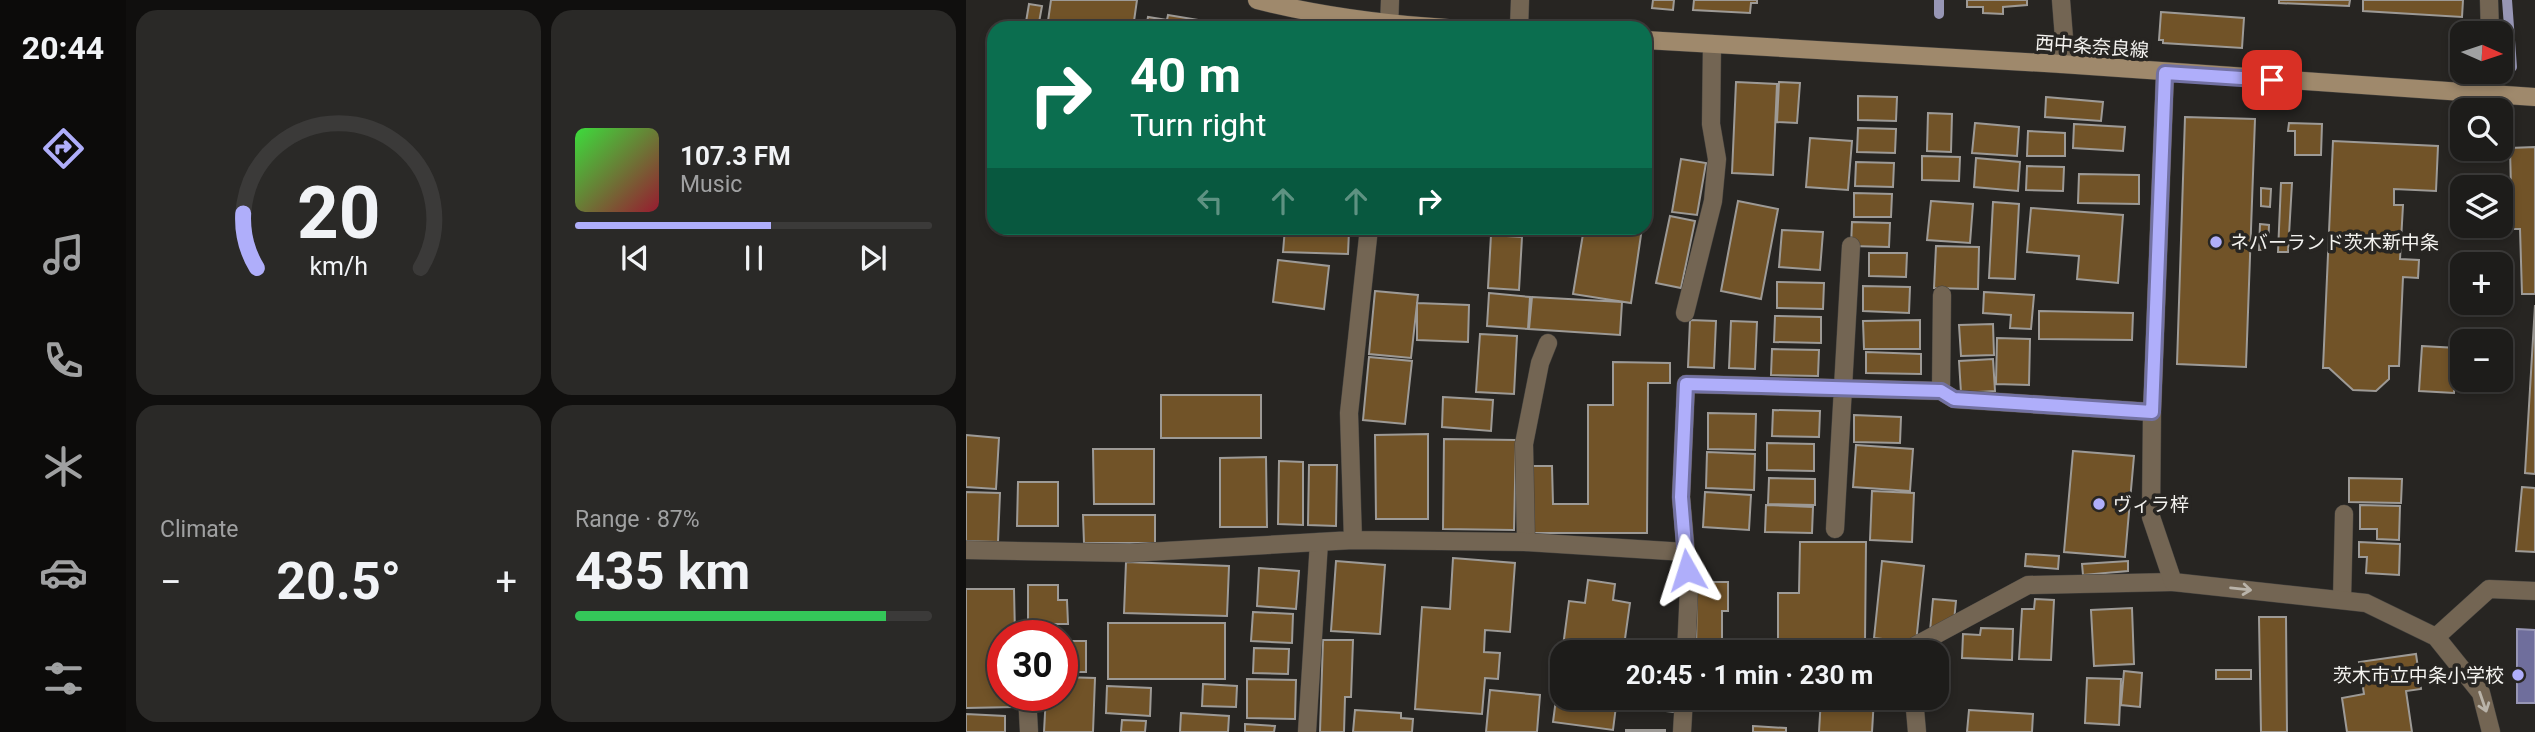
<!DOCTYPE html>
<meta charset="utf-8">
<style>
:root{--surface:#1d1c1a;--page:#2a2927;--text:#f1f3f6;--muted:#a0a1a2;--line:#3b3a39;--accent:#afaefa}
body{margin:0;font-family:Roboto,"Noto Sans JP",sans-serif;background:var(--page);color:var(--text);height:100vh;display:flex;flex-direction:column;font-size:26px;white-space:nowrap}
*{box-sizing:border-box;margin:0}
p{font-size:23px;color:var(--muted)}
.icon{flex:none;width:38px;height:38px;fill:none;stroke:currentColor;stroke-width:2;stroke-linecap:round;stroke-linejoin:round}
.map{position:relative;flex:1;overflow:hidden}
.side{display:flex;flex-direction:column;gap:10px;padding:10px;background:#100f0e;width:840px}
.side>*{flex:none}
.top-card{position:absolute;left:21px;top:21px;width:665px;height:214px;border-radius:21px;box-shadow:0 4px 10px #0003,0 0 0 2px var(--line);background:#0b6e4f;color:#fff;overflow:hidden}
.needle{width:46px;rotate:93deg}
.buttons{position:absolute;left:1484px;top:21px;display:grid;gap:14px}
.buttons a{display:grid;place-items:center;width:63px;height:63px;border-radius:14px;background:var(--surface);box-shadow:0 4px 10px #0003,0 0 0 2px var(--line);font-size:35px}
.speed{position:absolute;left:21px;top:620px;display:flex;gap:14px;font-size:35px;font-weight:700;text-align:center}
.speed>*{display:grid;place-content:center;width:91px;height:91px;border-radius:50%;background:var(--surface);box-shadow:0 4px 10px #0003,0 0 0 2px var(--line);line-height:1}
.speed .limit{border:10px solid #d22;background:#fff;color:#111}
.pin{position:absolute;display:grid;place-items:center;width:60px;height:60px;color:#fff;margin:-30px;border-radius:14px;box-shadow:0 4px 10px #0006}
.me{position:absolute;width:77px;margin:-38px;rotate:354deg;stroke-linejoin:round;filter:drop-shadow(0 0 5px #0008)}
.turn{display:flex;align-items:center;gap:24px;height:147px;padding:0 28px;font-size:32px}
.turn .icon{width:91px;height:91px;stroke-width:2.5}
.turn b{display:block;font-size:49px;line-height:60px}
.lanes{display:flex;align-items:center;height:66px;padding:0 28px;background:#0003;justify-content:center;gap:35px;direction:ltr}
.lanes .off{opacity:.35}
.big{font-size:52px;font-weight:700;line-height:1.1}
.side .tile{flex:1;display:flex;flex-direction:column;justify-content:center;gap:10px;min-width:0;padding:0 24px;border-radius:21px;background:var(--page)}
.side .dial{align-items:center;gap:0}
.dial svg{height:182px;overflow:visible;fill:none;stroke:var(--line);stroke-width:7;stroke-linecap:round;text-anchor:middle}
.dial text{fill:var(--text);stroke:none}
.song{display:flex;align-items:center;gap:21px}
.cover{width:84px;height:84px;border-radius:10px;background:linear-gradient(135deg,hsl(120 70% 55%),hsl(350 70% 35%))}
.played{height:7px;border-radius:4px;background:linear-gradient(90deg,var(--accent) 55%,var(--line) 55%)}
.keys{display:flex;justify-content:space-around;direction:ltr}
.heat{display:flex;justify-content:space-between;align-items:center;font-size:38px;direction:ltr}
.charge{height:10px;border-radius:5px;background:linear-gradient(90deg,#34c759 87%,var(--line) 0)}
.side .tiles{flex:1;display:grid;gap:10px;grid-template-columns:repeat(2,1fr)}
.trip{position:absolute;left:584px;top:640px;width:399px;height:70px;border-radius:21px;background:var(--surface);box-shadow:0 4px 10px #0003,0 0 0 2px var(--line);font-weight:700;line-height:70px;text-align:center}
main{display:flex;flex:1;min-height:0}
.tab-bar{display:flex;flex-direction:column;width:126px;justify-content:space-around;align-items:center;background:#0c0b0a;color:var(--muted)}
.tab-bar .icon{width:49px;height:49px}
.tab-bar .current{color:var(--accent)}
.tab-bar b{font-size:32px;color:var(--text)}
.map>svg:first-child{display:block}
.water{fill:#6f6e9c;stroke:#9796b5;stroke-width:2}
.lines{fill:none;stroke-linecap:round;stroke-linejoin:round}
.stream{stroke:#9796b5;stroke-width:10}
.building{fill:#715328;stroke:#9d9a96;stroke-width:2}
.lane-casing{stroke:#44423f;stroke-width:19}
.street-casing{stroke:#44423f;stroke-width:19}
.secondary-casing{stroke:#44423f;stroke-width:19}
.lane{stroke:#736553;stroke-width:18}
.street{stroke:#736553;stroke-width:18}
.secondary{stroke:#9f896c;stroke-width:18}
.oneway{stroke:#b9b3a9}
.route-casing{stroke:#7271a2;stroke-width:18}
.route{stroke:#afaefa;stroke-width:12}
.poi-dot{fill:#afaefa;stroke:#272522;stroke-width:2.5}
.labels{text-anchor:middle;stroke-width:7;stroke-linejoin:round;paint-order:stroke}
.street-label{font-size:19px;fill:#f3f2ef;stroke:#272522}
.poi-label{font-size:19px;fill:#f3f2ef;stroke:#272522;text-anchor:start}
</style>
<main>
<nav class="tab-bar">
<b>20:44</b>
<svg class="icon current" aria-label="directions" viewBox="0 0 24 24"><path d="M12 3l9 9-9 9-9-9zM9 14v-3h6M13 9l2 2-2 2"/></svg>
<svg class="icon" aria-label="music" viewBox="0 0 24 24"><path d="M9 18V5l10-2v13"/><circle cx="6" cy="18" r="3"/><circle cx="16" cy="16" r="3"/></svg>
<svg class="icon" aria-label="phone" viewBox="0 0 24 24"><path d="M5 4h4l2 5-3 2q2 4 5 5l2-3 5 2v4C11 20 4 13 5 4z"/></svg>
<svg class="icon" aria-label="climate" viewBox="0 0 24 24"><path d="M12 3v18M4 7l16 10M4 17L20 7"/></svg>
<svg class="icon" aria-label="car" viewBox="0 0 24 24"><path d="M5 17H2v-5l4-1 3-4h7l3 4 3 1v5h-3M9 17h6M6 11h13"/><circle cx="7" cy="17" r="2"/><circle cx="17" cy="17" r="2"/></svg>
<svg class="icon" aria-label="filters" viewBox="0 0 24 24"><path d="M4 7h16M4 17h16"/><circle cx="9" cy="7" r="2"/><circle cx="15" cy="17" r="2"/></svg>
</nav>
<section class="side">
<div class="tiles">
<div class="tile dial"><svg viewBox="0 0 100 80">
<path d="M14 69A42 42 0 1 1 86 69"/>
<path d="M14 69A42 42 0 0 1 8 45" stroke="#afaefa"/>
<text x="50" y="56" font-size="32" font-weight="700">20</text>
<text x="50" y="72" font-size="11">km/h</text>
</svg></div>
<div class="tile">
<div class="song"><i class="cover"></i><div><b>107.3 FM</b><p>Music</p></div></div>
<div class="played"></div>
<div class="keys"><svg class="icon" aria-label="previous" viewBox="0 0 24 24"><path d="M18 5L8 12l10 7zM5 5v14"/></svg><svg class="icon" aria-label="pause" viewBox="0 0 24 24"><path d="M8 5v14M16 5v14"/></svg><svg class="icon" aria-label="next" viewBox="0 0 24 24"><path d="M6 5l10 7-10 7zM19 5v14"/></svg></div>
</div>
<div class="tile"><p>Climate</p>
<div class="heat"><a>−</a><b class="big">20.5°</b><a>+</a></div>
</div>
<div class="tile"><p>Range · 87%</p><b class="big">435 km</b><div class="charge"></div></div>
</div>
</section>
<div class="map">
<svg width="1569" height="732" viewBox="0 0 1569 732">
<rect width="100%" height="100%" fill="#272522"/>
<path class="water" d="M1551 629 1569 630V703H1551Z"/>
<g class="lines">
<path class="stream" d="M973 0V14
M1541 0 1546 67"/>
</g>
<path class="building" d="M85 0H171L167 28H81Z
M687 0H708L707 10 686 8Z
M728 0H791V3H785L784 13 727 10Z
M1001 0H1061V5L1037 7V14L1017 13V7H1001Z
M1313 0H1384L1383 6 1313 3Z
M1397 0H1497L1496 17 1397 11Z
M63 4 76 6 72 28H59Z
M1195 12 1278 18 1276 48 1197 43V40H1193Z
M202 15 263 25V28H180L182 17 201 20Z
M770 82 811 84 807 175 766 173Z
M813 82 834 83 831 123 811 122Z
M892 96 931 97 930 121 892 120Z
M1080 97 1137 102 1135 121 1079 117Z
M962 113 986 114 985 152 961 151Z
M1219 117 1289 119 1280 367 1211 364Z
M1009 123 1053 127 1051 156 1006 153Z
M1323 123 1356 124 1355 155H1329V131H1322Z
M1108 124 1159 127 1157 151 1107 148Z
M892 128 930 129 929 153 891 152Z
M1062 131 1099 133V156H1061Z
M844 138 886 141 882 190 840 187Z
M1367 141 1472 146 1470 191 1428 189V205H1437L1434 259 1453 260 1452 278 1437 277 1433 366H1423V379L1410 391 1387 390 1363 368H1357Z
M1569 147V294H1556L1554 229H1546L1544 148Z
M956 156 994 157 993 181 956 180Z
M1010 158 1054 162 1052 191 1008 187Z
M715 159 740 163 731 215 706 212Z
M890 162 928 163 927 187 889 186Z
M1061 166 1098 167 1097 191 1060 190Z
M1113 174 1173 175V204L1112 203Z
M1315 183H1326L1322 252H1312Z
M1295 188 1305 189 1304 207 1295 206Z
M888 193 926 194 925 217H888Z
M772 201 812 209 795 299 755 291Z
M965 201 1007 204 1004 243 961 240Z
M1027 202 1053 204 1049 279 1023 278Z
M1065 208 1157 215 1152 283 1111 279 1113 256 1061 252Z
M704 216 729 221 715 288 690 283Z
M886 222 924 223 923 247 885 246Z
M1294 224 1303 225 1302 250H1293Z
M319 228 383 231 382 254 317 252Z
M618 228H676L665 303 607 294Z
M816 230 857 232 854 270 813 267Z
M525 235 556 237 553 290 522 288Z
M970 246 1013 247 1012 289 968 288Z
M903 253H941L940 277 903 276Z
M312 260 363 266 358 309 307 302Z
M811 282 858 283 857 309 811 308Z
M897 286 944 287 943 313 897 311Z
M409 291 452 295 445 358 403 354Z
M1018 292 1068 295 1065 329 1044 328 1045 315 1017 313Z
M523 293 564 297 562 329 521 326Z
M566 297 656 302 654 335 563 329Z
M451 303 503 305 502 342 451 340Z
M1569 305V474L1559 473Z
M1073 311 1167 313 1166 340 1073 339Z
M809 316 855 317V343L808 342Z
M724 320 750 321 748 368 722 367Z
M954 320V349H898L897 321Z
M765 321 791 322 789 369 763 368Z
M1027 324 1028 355 995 356 993 325Z
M514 334 551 336 548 394 510 392Z
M1031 338 1064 339 1063 385 1030 384Z
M1456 346 1491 348 1488 393 1453 391Z
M806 349 853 350 852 376 805 375Z
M900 352 955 354V374L900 373Z
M403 357 446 361 439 424 397 420Z
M1027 359 1029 391 995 393 993 361Z
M647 362 704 363V383H682L681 533H565L566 466H586L587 504H622V405H647Z
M195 395H295V438H195Z
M477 397 527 400 525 431 476 427Z
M807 410 854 411 853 437 806 436Z
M742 413 790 414 789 450 742 449Z
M888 415 935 417 934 443 888 442Z
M462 434V519H410L409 435Z
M0 435 33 438 30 489 0 487Z
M478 439 550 440 548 530 477 529Z
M801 443 848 444V471L801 470Z
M890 445 947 449 944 491 887 487Z
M127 449H188V504H128Z
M1107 451 1168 456 1159 557 1098 552Z
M741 452 789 454 788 490 740 488Z
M300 457 301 527H254V458Z
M313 461 337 462V525L312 524Z
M343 465H371L370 526 342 525Z
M803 478 849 479V505L802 504Z
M1383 478 1436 479 1435 503 1383 502Z
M52 482H92V526H51Z
M1556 487 1569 488V552L1550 551Z
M906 491 948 493 946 542 904 540Z
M0 492 34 493 32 542 0 541Z
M739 492 785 495 783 530 737 527Z
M800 505 847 507 846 533 799 532Z
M1394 505 1434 506 1433 540 1411 539V529H1394Z
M117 515H189V543H118Z
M834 542H900L899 643 830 642V639H812V593H833Z
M1393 542 1434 544 1433 575 1400 573 1401 557H1393Z
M1060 554 1093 556 1092 569 1059 566Z
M487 558 549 563 544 632 519 630 518 652 534 653 532 679 519 678 516 714 449 709 456 607 484 609Z
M370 561 419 565 414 634 365 631Z
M916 561 958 566 950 643 908 638Z
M1162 561V571L1117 575 1116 564Z
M160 562 263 566 261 616 158 613Z
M293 568 333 571 330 609 291 606Z
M622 580 649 584 647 600 664 603 657 653H597V698H651L647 730 587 722 603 601 619 603Z
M731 582H762V611H756V639H746V649H753V653H730Z
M62 585H92V600H101L102 624H62Z
M0 589H48L49 635H37V695H49V707L0 708Z
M967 599 990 601 988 621 964 631Z
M1069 599 1088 600 1085 660 1053 659 1056 609H1068Z
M1166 608 1168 664 1128 666 1125 610Z
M287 612 327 614 326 643 285 641Z
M1293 617H1320L1321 732H1295Z
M142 623H259V679H142Z
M1015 628 1047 629 1046 660 996 658 997 634 1014 635Z
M759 639H830V653H753V649H759Z
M357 640H387L385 697H379L378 732H354Z
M96 641H120V672H96Z
M686 644 713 646 712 653H686Z
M288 648 323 649 322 674 287 673Z
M1450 654 1455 689 1440 691 1446 732H1381L1376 698 1398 694 1393 662Z
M1250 670H1285V679H1250Z
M1158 671 1176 673 1174 707 1155 705Z
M96 677 129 678 127 732H78L80 695H96Z
M1121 678 1155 679 1153 725 1119 723Z
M281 679 330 680 329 719 281 718Z
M237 684 271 686 270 707 236 706Z
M141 686 185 688 184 716 140 713Z
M524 690 574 695 571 732H520Z
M682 698H709L708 712 682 709Z
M775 698H822L821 705 775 702Z
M855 698H908L906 732H853Z
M389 710 435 713V718L447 719 446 732H387Z
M1003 710 1067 714 1066 732H1001Z
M215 713 263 716 262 732H214Z
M0 714 39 716V732H0Z
M156 720 180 721 179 732H155Z
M279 724 309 726 308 732H279Z
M787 726 820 728V732H787Z
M660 730H699V732H660Z"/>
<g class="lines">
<g class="lane-casing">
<path id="lane" d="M553 28 554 0
M719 313 747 201 751 159 745 124 746 44
M560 542 558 444 574 363 582 343
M1376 600 1378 514
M946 653 945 648 1062 585 1207 582
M61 695 63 732
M948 698 951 732
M341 732 353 542"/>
</g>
<g class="street-casing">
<path id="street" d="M1523 0 1524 33
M423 28 424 0
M1095 64 1098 38 1095 0
M1199 73 1186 412 1185 517 1207 582 1400 603 1470 637 1515 693 1525 732
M1519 95 1521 72
M976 295 975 391 988 399 1186 412
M869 529 885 246
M387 540 383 413 403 228
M0 550 164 553 387 540 560 542 719 552
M1470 637 1523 589 1569 591
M720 653 723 588 715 497 720 384 975 391
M716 732 718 698"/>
</g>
<g class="secondary-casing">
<path id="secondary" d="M291 0C354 16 417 24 481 28
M679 40 1095 64 1569 97"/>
</g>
<use href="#lane" class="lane"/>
<use href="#street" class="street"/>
<use href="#secondary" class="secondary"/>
</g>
<defs><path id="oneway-shaft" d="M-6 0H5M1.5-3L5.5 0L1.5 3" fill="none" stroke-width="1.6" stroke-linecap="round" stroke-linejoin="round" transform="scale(1.75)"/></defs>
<g class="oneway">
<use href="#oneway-shaft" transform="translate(1275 589) rotate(6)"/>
<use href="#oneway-shaft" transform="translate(1517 702) rotate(71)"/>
</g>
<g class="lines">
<g class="route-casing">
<path id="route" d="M721 570 715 497 720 384 975 391 988 399 1186 412 1199 73 1306 80"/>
</g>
<use href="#route" class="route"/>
</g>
<g class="poi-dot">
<circle cx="1250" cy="242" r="7"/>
<circle cx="1133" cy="504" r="7"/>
<circle cx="1552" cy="675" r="7"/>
</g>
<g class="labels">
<g class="street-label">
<text transform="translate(1126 46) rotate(4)" y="7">西中条奈良線</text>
</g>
<g class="poi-label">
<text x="1264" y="249">ネバーランド茨木新中条</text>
<text x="1147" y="511">ヴィラ梓</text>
<text x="1538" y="682" text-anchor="end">茨木市立中条小学校</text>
</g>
</g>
</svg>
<div class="buttons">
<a><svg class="needle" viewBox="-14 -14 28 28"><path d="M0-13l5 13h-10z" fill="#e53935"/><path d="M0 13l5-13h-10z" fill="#a0a1a2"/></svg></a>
<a><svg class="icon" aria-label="search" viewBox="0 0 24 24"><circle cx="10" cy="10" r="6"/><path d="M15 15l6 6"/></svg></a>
<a><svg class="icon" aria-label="layers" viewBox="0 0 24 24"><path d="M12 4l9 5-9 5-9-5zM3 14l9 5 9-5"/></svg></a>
<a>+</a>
<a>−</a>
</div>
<div class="speed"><div class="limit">30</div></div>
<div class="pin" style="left:1306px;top:80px;background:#d93025"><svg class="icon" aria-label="arrive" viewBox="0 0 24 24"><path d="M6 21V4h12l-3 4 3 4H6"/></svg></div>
<svg class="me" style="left:721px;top:570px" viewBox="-20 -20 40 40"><path d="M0-17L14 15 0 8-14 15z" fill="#afaefa" stroke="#fff" stroke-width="4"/></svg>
<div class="trip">20:45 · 1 min · 230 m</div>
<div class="top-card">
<div class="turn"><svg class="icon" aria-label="right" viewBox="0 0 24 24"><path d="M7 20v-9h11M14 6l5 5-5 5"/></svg><div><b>40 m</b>Turn right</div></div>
<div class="lanes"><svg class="icon off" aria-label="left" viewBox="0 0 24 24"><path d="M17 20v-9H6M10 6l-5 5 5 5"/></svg><svg class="icon off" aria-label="ahead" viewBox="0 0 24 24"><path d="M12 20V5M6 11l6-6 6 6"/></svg><svg class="icon off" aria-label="ahead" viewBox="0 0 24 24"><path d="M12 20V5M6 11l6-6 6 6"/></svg><svg class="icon" aria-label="right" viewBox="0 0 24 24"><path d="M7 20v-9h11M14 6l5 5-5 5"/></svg></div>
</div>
</div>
</main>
